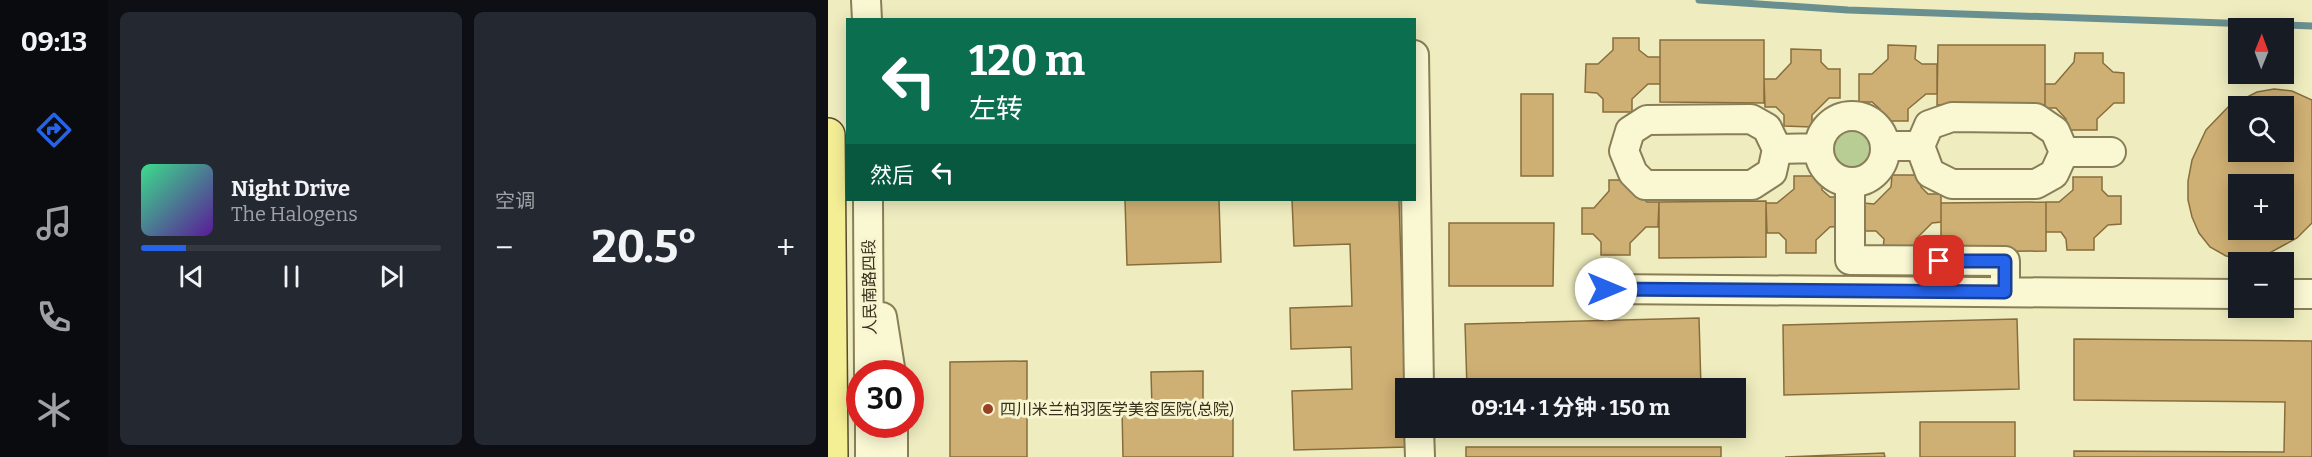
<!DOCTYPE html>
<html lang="zh">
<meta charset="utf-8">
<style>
:root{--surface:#171b24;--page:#242831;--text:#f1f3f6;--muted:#9ea1a6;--line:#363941;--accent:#2563eb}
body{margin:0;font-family:Bitter,"Noto Sans SC",serif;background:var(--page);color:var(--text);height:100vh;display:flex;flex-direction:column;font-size:22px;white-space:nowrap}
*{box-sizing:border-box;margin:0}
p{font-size:20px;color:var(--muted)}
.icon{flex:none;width:33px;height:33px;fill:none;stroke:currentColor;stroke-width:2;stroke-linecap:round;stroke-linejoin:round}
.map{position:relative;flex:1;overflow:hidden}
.drawer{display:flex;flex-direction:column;gap:12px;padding:12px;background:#0d0f14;width:720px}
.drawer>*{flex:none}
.top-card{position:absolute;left:18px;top:18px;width:570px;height:183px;border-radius:0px;box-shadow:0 3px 15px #0003;background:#0b6e4f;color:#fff;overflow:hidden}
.needle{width:39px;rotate:1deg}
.controls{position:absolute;left:1400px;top:18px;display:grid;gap:12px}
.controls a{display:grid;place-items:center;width:66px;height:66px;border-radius:0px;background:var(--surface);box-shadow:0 3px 15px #0003;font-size:30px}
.speed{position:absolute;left:18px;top:360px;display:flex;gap:12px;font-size:30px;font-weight:700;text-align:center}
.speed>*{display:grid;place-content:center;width:78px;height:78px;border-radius:50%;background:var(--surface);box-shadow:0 3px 15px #0003;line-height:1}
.speed .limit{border:9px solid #d22;background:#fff;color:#111}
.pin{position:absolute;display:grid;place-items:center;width:51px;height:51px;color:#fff;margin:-26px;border-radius:12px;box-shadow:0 3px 9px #0006}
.me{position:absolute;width:66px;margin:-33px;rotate:90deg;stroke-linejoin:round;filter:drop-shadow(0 0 4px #0008)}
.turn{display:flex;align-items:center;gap:21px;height:126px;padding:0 24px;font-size:27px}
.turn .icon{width:78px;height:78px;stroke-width:2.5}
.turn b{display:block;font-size:42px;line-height:51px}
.then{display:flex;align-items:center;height:57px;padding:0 24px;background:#0003;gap:12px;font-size:22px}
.big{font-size:45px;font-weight:700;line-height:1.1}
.drawer .tile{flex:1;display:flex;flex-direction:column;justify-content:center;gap:9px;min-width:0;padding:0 21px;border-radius:9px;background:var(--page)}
.song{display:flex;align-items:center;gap:18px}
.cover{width:72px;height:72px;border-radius:9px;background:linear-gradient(135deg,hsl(150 70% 55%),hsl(270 70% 35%))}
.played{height:6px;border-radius:3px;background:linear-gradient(90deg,var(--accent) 15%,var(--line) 15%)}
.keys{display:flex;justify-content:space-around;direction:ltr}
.heat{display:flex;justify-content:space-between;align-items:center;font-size:33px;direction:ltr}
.drawer .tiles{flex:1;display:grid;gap:12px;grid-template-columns:repeat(2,1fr)}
.trip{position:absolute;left:567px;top:378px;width:351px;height:60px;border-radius:0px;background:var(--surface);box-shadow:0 3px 15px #0003;font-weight:700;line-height:60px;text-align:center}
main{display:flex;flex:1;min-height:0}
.tabs{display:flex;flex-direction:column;width:108px;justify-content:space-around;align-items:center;background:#090b0e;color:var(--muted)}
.tabs .icon{width:42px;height:42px}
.tabs .on{color:var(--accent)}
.tabs b{font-size:27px;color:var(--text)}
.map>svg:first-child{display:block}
.green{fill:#b8cd93}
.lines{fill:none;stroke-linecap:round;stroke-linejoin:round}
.stream{stroke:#6a8f8f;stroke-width:7}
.building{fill:#cfb074;stroke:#886d3c;stroke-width:1.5;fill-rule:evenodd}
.minor-casing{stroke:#897e57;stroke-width:32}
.major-casing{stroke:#564a2c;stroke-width:36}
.minor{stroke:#faf8d3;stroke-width:28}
.major{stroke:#f4ee95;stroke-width:33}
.route-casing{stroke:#184099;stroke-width:15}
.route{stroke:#2563eb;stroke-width:10}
.poi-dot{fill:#994125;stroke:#f6f5cf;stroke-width:2}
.labels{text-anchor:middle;stroke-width:6;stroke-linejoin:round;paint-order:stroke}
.street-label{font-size:16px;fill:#37301c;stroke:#f6f5cf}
.poi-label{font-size:16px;fill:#37301c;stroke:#f6f5cf;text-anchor:start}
</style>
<main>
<nav class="tabs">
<b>09:13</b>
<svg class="icon on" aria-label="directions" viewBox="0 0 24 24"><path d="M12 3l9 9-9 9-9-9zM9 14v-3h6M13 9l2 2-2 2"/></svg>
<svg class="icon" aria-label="music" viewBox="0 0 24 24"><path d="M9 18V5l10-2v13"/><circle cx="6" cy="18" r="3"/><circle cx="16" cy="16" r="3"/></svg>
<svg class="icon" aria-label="phone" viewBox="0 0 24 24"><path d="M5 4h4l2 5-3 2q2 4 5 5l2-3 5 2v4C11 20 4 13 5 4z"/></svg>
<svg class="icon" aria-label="climate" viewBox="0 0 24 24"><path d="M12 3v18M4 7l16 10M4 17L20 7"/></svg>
</nav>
<section class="drawer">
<div class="tiles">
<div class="tile">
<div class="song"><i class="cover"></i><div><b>Night Drive</b><p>The Halogens</p></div></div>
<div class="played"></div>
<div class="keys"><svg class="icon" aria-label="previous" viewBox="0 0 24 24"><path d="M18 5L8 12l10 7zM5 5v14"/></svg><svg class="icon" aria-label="pause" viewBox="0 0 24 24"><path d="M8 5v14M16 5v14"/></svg><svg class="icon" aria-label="next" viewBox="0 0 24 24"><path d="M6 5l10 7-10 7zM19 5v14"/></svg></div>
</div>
<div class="tile"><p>空调</p>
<div class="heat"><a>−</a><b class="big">20.5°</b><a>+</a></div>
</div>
</div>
</section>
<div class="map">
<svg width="1484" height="457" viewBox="0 0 1484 457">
<rect width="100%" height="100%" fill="#efedbf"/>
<path class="green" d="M1004 148a20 20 0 1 1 40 0a20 20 0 1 1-40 0Z"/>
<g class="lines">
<path class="stream" d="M871 0 1020 10 1484 26"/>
</g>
<path class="building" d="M785 38H811V50L820 57H832V84H820L804 99V112H775V99L769 93 757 92 758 64H770L785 50Z
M832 40H936V103L832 102Z
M1060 45 1088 46 1087 59 1094 64H1109V94H1098L1080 109V121H1052V109L1044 102H1031V74H1044L1060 59Z
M1110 45H1217V105H1109Z
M963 49 993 50V62L1000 69H1012V98H1001L984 115V127L956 126V115L948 107H937L936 79H948L963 63Z
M1247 53H1275V63L1285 72 1296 73V103H1286L1269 119V130H1238V119L1228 108H1217V84H1227L1246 62Z
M1446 89 1464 91 1484 100V223L1469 238 1436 256 1417 259 1398 256 1382 247 1371 233 1364 217 1360 200V181L1364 160 1378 130 1401 106 1429 92ZM1410 106H1455V152H1410ZM1410 184H1455V230H1410Z
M693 94H725V176H693Z
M1064 175H1093V187L1100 194H1113V222L1104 223 1088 239V251H1055L1056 239 1048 231H1036V203L1046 204 1063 187Z
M966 176H994V190L1002 197H1016V226L1002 227 988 240V253H958V240L951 233H939L938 203H949L966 189Z
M1245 177H1274V190L1280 196H1293V224L1280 225 1266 238V250H1239L1238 239 1233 232H1218V202H1231L1245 190Z
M781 180H806V191L819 202H831L830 227H818L802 243V255H773V242L765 234H754V208H766L781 191Z
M297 200H391L393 262 299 265Z
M464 200H571L579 447 466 450 464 391 524 389 523 347 463 349 462 308 524 306 522 244 466 246Z
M938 201V257L831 258V202Z
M1218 202V251L1113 252V203Z
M621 223H726L725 286H621Z
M871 318 873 388H639L637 324Z
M1189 319 1191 389 956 395 955 325Z
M1246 339 1484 341V457H1246V451L1456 452 1457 402 1246 400Z
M199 361V457H122V362Z
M375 371V415H405V457H295L294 408H324L323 372Z
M1092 422H1187V457H1092Z
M638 447H893V457H638Z
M1056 453 1057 457H957Z"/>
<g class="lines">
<g class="minor-casing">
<path id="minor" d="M38 0 39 20
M586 55 591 388
M991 149a33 33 0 1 1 66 0a33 33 0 1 1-66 0Z
M1057 146H1092L1101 125 1124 117 1208 118 1227 131 1236 152 1226 174 1208 184H1124L1102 173 1092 146
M949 149 944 172 924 185H817L805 173 796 151 802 131 819 120 923 119 939 128 949 149 991 148
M1236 152H1283
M1022 182V260L1177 261V292
M40 200 41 374
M778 289 1410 294
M1455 294H1484
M54 317 63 374
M42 424V457
M65 424V457
M591 428 592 457"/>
</g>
<g class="major-casing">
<path id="major" d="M0 135 3 457"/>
</g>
<use href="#minor" class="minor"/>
<use href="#major" class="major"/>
</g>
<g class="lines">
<g class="route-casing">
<path id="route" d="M778 289 1177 292V261H1111"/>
</g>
<use href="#route" class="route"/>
</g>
<circle class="poi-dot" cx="160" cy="409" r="6"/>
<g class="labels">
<g class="street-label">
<text transform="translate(41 287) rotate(-91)" y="6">人民南路四段</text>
</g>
<g class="poi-label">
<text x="172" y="415">四川米兰柏羽医学美容医院(总院)</text>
</g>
</g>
</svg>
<div class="controls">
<a><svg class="needle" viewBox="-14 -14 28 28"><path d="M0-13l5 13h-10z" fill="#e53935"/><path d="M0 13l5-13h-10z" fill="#9ea1a6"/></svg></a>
<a><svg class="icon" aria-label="search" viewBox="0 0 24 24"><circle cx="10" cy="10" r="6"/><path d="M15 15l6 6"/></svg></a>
<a>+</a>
<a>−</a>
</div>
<div class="speed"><div class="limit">30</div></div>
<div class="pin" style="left:1111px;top:261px;background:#d93025"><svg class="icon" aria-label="arrive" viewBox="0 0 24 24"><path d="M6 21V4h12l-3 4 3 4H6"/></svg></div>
<svg class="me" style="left:778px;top:289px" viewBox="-20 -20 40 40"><circle r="19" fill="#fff"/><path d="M0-13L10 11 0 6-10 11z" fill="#2563eb"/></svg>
<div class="trip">09:14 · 1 分钟 · 150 m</div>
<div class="top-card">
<div class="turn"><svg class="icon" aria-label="left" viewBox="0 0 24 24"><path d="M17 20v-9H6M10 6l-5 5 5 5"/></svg><div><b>120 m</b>左转</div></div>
<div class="then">然后<svg class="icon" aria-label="left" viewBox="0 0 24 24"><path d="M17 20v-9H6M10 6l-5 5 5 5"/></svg></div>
</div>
</div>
</main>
